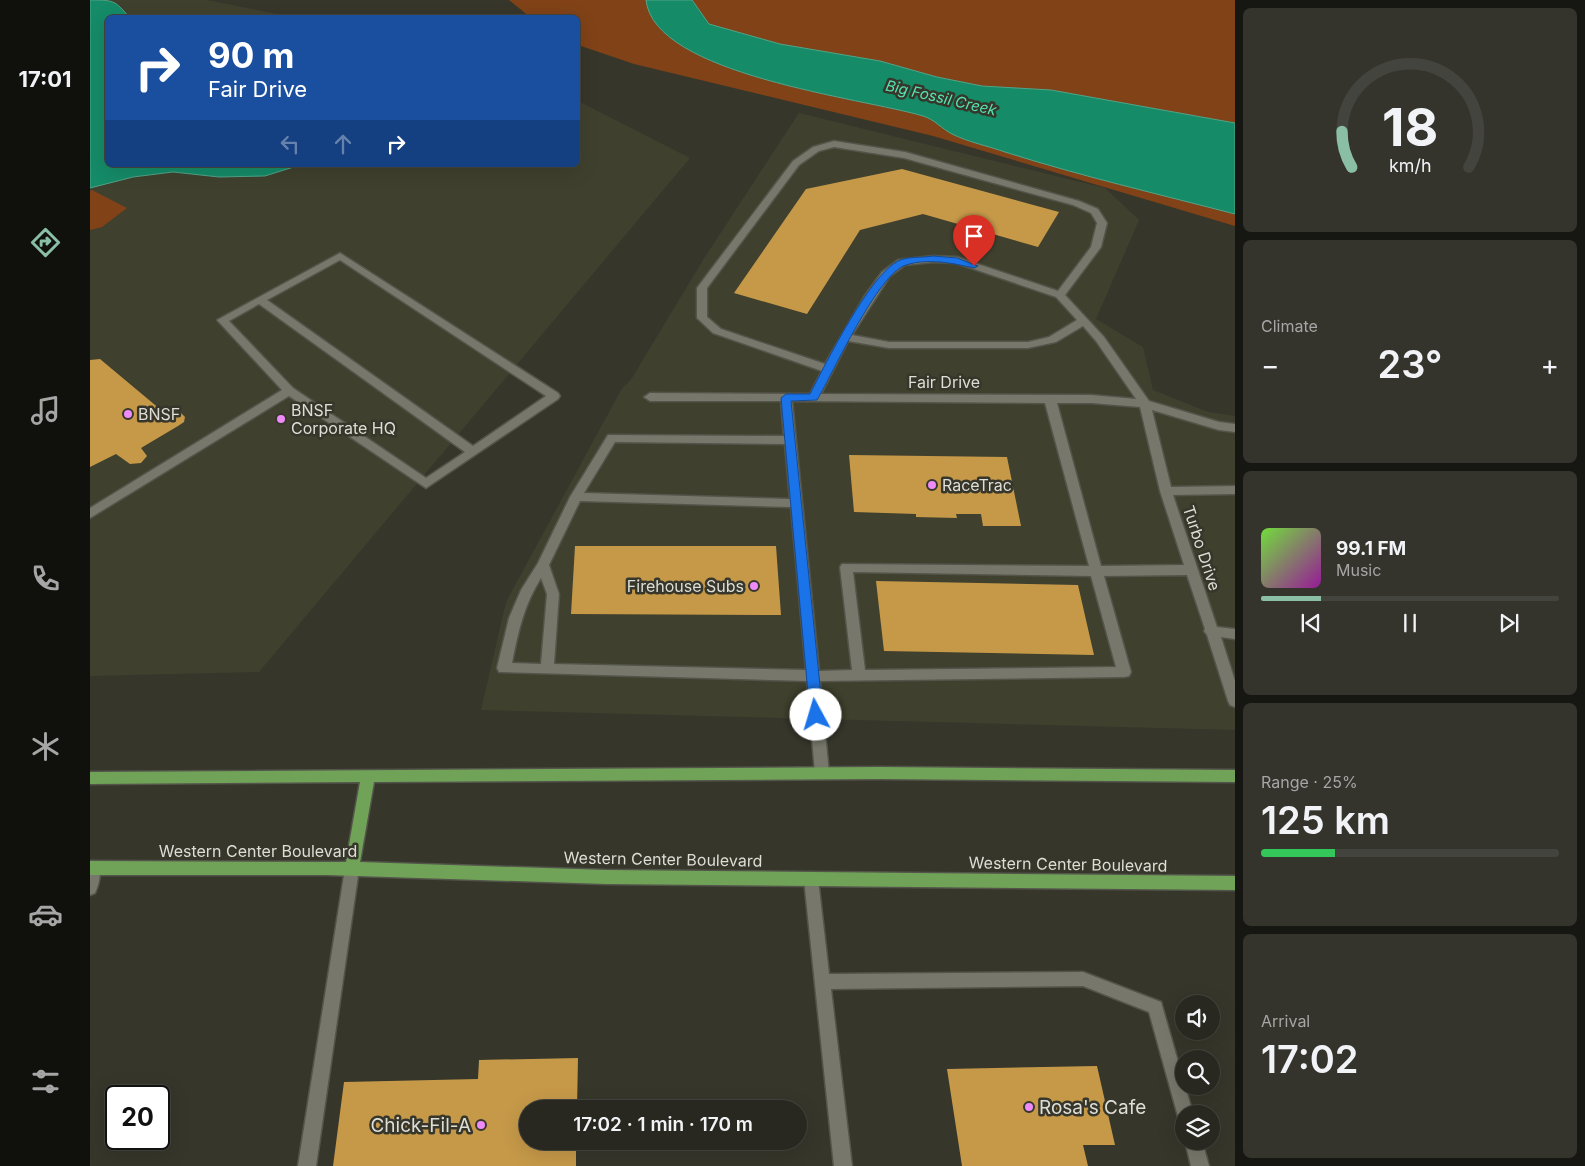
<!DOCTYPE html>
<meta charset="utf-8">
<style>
:root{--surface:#282820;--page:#34342d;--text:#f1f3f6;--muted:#a5a6a5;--line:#44443e;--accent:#8abfa5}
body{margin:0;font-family:Inter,sans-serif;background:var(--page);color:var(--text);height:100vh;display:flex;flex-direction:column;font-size:19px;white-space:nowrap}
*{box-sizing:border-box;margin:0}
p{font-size:16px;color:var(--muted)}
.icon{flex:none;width:28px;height:28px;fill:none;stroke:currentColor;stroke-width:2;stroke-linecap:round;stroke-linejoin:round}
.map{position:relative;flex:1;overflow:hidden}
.panel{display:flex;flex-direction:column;gap:8px;padding:8px;background:#161612;width:350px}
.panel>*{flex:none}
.guide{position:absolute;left:15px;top:15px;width:475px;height:152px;border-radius:8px;box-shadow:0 5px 20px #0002,0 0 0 1px var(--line);background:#1a4fa0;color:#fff;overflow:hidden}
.buttons{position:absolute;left:1085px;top:995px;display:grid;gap:10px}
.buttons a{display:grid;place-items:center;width:45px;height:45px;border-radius:50%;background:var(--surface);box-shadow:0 5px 20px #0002,0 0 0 1px var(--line);font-size:25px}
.speed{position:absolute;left:15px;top:1085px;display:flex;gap:10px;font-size:25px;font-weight:700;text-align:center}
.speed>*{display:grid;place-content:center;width:65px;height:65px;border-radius:50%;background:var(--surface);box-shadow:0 5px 20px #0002,0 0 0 1px var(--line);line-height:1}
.speed .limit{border:2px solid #111;border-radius:8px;background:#fff;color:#111}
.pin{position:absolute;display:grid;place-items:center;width:42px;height:42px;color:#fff;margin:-51px -21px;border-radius:50% 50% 50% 0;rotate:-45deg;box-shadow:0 0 5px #0007}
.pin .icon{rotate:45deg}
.me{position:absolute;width:55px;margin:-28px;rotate:354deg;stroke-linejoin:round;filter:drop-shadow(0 0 4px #0008)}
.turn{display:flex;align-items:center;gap:18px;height:105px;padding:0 20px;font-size:22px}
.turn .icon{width:65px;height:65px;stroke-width:2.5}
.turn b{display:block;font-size:35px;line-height:42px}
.lanes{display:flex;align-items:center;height:48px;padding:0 20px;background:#0003;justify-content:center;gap:25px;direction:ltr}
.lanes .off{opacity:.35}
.big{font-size:38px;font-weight:600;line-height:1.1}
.panel .widget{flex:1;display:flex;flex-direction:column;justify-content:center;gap:8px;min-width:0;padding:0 18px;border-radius:8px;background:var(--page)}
.panel .dial{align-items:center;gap:0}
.dial svg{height:130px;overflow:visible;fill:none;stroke:var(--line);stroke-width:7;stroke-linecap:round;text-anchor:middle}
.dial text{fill:var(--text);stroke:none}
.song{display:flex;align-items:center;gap:15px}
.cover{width:60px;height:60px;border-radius:8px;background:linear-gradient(135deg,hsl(100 70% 55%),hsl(300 70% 35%))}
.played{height:5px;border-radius:2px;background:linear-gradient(90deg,var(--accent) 20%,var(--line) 20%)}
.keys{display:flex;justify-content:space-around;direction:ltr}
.heat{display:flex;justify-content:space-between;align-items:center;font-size:28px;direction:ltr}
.charge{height:8px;border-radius:4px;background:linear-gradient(90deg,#34c759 25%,var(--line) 0)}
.trip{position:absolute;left:429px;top:1100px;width:288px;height:50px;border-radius:25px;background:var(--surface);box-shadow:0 5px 20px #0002,0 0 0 1px var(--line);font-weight:600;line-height:50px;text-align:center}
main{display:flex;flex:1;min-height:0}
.tabs{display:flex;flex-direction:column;width:90px;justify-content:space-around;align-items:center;background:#10100d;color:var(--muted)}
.tabs .icon{width:35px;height:35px}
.tabs .active{color:var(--accent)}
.tabs b{font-size:22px;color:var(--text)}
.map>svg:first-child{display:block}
.built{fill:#40402e}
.green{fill:#814217}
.water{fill:#158b68;stroke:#51a489}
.building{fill:#c69949}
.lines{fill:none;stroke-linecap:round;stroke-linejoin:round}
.minor-casing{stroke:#53544a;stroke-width:3}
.major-casing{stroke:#53544a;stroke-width:3}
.minor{fill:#77786b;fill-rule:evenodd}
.major{fill:#70a357;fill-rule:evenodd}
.route{fill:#1a73e8;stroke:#114b97}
.poi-dot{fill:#ee8bf8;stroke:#36362b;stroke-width:2}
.labels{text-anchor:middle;stroke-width:5;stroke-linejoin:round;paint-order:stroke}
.far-water-label{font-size:15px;font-style:italic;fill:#55e3b2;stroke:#36362b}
.street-label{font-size:16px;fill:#deded7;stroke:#36362b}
.poi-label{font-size:16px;fill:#deded7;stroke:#36362b;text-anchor:start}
.near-poi-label{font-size:19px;fill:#deded7;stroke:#36362b;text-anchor:start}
</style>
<main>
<nav class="tabs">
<b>17:01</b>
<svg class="icon active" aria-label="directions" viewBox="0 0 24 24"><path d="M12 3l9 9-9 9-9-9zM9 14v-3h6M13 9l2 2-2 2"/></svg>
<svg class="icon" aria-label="music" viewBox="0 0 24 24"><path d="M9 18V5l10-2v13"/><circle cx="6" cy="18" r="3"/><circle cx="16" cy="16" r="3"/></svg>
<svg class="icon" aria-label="phone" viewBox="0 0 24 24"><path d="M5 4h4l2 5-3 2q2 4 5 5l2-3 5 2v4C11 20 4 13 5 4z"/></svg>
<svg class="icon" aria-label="climate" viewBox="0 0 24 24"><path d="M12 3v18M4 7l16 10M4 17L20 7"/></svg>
<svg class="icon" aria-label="car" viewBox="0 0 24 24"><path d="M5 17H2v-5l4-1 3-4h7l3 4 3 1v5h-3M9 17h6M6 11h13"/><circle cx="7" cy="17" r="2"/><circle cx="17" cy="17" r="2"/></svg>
<svg class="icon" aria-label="filters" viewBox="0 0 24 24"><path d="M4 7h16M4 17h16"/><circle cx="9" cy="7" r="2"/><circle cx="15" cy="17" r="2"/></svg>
</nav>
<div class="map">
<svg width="1145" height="1166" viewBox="0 0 1145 1166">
<rect width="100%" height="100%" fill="#36362b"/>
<path class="built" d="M0 0H117L202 17 18 18V165H488V101L600 158 169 672 0 676Z
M709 113 1015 188 1049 220 1006 319 1053 347 1063 390 1118 412 1145 416V730L391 710 416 602 531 390 542 378 613 260Z"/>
<path class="green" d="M419 0H1145V226L843 136 544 64 488 45V18L440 17Z
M2 190 37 208 12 227 0 230V191Z"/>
<path class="water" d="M0 0C23 0 25 0 39 17L18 18V165H210L175 176 129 177 83 172 43 177 0 188Z
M556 0H602L619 24 690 44 790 61 847 77 892 86 961 90 1145 123V214C1068 194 991 176 915 152 898 146 878 142 862 134 852 129 844 119 833 116 773 98 564 75 556 0Z"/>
<path class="building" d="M812 169 969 212 948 247 833 214 770 230 717 314 644 293 716 189Z
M10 359 77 415 91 413 95 417 94 422 88 426 51 448 57 456 51 463 40 464 26 454 0 467V360Z
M759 455 917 457 931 526H893L891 514H866L867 518 826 517V514L764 512Z
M485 546H686L691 615 481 614Z
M786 581 988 585 1004 655 794 651Z
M488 1058 487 1109H438V1141H486V1166H243L254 1082 388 1079 389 1060Z
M1007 1066 1025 1145H993L998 1166H872L857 1069Z"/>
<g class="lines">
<g class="minor-casing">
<path id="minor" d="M744 141 815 152 989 201 1008 209 1017 223 1011 247 975 295 1014 337 1059 401 1129 422 1145 424V432L1129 430 1062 410 1081 487 1145 486V494L1083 495 1127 627 1145 629V639L1131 637 1145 681V707L1140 705 1138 701 1117 635 1114 631 1115 629 1097 575 1014 576 1041 672 1039 676 1034 677 730 681 739 773 737 777 732 779 727 777 725 773 717 681 409 672 407 668 419 618 431 590 448 563 480 497 518 435 694 436 691 401H560L554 397 560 393 720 394 732 371 623 333 607 318V288L703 161 723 147ZM744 147 814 158 983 205 1001 213 1007 223 1001 247 968 291 867 257 843 256 808 260 792 272 774 297 735 364 631 329 617 317V288L709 165 729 151ZM843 262 866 263 966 297 987 320 959 337 938 342H799L762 335 800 276 815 265ZM993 326 1006 341 1046 399 1001 395 731 394 758 341 799 348H938L966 342ZM702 401 955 403 999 566 752 564 750 567 762 670 729 671ZM967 403H1001L1050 407 1070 491 1094 565 1011 566ZM525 442 695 444 700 499 494 493ZM490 501 701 507 716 670 464 664 469 594 459 565ZM763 572 1001 576 1026 667 775 670ZM451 578 457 594 451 664 422 663C428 632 434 605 451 578Z
M250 253 468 393 470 396 468 399 336 488 199 396 0 518V508L192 390 127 320ZM250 260 456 396 383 446 177 300ZM169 304 375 452 336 478 203 388 139 321Z
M3 861 8 863C12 871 9 885 5 893L0 895V862Z
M262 862 267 864 269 869 226 1166H208L255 869 257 864Z
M721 872 726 874 728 879 739 974 993 972 1071 1002 1103 1114H1094V1122L1089 1120 1059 1012 993 986 741 989 762 1166H744L714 879 716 874Z
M1095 1141H1112L1119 1166H1101Z"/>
</g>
<g class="major-casing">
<path id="major" d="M789 767 1145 770V782L789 779 284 782 270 862 516 870 1145 876V890L516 884 237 875H0V861L256 862 270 782 0 784V772Z"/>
</g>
<use href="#minor" class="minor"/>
<use href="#major" class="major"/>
</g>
<path class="route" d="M843 256 867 258 888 266 884 268C862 263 838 258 816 265 788 273 743 373 727 400L701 401 733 715 726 720 720 715 691 398 696 394H720C736 363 779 276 808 261 818 256 833 258 843 256Z"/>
<g class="poi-dot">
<circle cx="38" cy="414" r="5"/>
<circle cx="191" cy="419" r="5"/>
<circle cx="842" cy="485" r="5"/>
<circle cx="664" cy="586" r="5"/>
<circle cx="939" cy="1107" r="5"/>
<circle cx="391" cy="1125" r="5"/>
</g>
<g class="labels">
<g class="far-water-label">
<text transform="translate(851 98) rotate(13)" y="5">Big Fossil Creek</text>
</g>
<g class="street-label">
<text x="854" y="388">Fair Drive</text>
<text transform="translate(1112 548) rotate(72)" y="6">Turbo Drive</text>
<text x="168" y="857">Western Center Boulevard</text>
<text transform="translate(573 859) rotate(1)" y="6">Western Center Boulevard</text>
<text transform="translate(978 864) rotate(1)" y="6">Western Center Boulevard</text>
</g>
<g class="poi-label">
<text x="201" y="416">BNSF<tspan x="201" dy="18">Corporate HQ</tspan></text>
<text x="48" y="420">BNSF</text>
<text x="852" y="491">RaceTrac</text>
<text x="654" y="592" text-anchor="end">Firehouse Subs</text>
</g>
<g class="near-poi-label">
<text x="949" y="1114">Rosa's Cafe</text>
<text x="381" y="1132" text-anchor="end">Chick-Fil-A</text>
</g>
</g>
</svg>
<div class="buttons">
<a><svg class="icon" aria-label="sound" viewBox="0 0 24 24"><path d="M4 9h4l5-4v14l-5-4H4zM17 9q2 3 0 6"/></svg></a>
<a><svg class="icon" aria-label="search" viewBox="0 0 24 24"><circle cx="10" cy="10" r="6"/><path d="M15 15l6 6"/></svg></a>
<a><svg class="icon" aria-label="layers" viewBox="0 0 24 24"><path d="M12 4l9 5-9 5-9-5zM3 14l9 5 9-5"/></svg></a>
</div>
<div class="speed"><div class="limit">20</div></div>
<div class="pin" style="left:884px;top:266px;background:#d93025"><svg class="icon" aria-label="arrive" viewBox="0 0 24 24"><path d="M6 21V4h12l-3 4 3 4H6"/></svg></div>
<svg class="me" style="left:726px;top:715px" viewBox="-20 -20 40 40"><circle r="19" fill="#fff"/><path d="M0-13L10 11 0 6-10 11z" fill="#1a73e8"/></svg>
<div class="trip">17:02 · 1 min · 170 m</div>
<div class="guide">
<div class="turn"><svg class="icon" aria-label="right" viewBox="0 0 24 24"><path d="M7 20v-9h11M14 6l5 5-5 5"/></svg><div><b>90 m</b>Fair Drive</div></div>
<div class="lanes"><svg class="icon off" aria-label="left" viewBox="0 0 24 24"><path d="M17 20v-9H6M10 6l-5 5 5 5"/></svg><svg class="icon off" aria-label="ahead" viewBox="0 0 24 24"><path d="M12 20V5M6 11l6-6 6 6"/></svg><svg class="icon" aria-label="right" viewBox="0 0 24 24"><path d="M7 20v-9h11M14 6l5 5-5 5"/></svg></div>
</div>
</div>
<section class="panel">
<div class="widget dial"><svg viewBox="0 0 100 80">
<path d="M14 69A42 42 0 1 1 86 69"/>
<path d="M14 69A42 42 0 0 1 8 47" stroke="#8abfa5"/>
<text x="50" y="56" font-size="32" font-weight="700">18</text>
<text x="50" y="72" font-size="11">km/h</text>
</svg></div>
<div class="widget"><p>Climate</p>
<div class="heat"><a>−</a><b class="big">23°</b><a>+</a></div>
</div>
<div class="widget">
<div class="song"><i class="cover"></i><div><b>99.1 FM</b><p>Music</p></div></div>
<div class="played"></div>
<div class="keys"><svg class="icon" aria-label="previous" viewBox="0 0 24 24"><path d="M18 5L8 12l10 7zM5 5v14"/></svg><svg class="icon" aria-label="pause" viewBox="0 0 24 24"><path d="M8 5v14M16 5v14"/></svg><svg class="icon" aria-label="next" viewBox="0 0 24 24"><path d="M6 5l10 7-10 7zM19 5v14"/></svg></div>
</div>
<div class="widget"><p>Range · 25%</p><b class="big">125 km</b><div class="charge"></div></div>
<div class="widget"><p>Arrival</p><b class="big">17:02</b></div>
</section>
</main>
